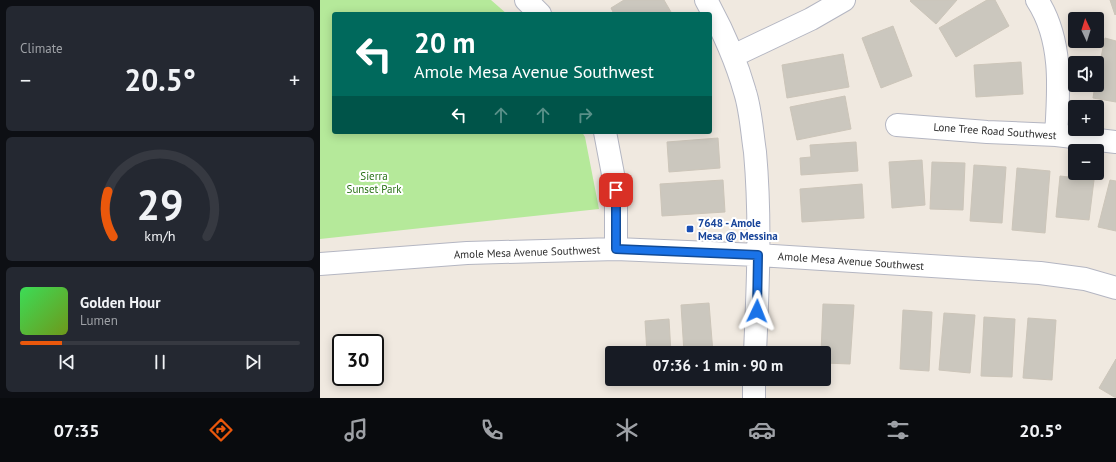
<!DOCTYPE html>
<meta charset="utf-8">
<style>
:root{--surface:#171b24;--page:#242831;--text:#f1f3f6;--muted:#9ea1a6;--line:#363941;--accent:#ea580c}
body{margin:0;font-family:"PT Sans",sans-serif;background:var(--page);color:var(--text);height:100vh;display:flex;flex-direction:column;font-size:15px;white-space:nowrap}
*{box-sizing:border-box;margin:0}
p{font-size:13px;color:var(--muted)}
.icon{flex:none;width:22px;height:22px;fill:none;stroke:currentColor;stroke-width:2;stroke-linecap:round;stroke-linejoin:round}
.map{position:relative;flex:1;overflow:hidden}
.drawer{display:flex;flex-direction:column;gap:6px;padding:6px;background:#0d0f14;width:320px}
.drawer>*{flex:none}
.top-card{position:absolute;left:12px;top:12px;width:380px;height:122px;border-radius:4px;box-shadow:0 2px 10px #0003;background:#00695c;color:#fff;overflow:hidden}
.needle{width:26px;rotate:356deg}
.controls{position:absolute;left:748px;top:12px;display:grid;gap:8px}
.controls a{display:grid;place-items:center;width:36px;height:36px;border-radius:4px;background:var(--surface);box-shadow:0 2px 10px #0003;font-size:20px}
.speed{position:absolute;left:12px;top:334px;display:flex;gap:8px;font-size:20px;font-weight:700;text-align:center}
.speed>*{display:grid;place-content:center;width:52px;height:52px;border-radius:50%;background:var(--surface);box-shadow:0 2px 10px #0003;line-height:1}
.speed .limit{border:2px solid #111;border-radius:6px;background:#fff;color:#111}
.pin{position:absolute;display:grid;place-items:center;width:34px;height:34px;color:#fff;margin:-17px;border-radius:8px;box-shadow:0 2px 6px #0006}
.me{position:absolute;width:44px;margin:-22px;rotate:2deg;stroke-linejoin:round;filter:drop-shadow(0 0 3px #0008)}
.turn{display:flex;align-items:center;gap:14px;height:84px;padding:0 16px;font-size:18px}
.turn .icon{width:52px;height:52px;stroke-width:2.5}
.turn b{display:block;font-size:28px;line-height:34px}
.lanes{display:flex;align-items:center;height:38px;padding:0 16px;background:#0003;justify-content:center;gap:20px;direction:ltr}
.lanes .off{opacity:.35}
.big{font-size:30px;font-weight:700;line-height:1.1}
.drawer .tile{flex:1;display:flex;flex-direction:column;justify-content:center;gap:6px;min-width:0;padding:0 14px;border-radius:6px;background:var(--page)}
.drawer .dial{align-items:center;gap:0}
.dial svg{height:104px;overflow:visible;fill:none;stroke:var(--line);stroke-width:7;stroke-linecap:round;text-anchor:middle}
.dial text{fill:var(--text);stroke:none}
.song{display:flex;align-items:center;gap:12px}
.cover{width:48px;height:48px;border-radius:6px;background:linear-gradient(135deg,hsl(130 70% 55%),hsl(80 70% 35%))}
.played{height:4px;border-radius:2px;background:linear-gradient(90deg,var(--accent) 15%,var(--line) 15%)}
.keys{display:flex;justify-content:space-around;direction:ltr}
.heat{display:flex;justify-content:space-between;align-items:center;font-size:22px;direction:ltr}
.trip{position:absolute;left:285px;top:346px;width:226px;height:40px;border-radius:4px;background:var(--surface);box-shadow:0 2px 10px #0003;font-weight:700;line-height:40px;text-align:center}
.tab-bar{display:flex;height:64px;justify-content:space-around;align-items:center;background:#090b0e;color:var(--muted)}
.tab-bar .icon{width:28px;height:28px}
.tab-bar .selected{color:var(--accent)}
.tab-bar b{font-size:18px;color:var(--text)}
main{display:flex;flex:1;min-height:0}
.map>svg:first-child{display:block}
.green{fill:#b5e99a}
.building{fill:#cbc7be;stroke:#ccc5b9}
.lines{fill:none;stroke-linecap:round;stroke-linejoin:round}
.minor-casing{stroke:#b4b6c2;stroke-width:24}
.minor{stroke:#fff;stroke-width:22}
.route-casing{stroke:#114b97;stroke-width:10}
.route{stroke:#1a73e8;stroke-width:7}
.transit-dot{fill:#1a4fb4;stroke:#fff;stroke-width:1.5}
.labels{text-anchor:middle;stroke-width:4;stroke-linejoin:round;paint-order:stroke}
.street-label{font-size:11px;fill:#2e2e2e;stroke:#fff}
.park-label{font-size:11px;fill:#2a7217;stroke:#fff}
.transit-label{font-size:11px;font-weight:bold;fill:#164399;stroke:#fff;text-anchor:start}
</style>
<main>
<section class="drawer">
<div class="tile"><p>Climate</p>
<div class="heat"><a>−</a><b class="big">20.5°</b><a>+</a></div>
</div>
<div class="tile dial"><svg viewBox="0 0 100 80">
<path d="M14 69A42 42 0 1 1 86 69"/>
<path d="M14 69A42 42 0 0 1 10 34" stroke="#ea580c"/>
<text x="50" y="56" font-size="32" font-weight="700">29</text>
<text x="50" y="72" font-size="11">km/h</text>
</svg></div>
<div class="tile">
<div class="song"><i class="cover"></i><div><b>Golden Hour</b><p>Lumen</p></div></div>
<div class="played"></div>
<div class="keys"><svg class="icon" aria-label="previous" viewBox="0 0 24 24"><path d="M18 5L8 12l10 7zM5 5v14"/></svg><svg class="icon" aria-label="pause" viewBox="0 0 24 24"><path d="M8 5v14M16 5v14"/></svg><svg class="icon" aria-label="next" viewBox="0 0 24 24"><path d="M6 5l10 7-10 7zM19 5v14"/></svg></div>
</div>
</section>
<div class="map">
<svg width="796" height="398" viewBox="0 0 796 398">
<rect width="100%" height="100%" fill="#f0e9e0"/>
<path class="green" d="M0 0H171L187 14H14V132H262L265 137 279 209 0 239Z"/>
<path class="building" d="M304 0H344L351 12 349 14H294L291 8Z
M591 0H637L616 24 590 1Z
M667 0H675L689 26 636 57 619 28Z
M790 0H796V14L795 15Z
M573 26 592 76 561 88 542 38Z
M785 38 796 41V102L773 98 775 85H777V77Z
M523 54 529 87 467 98 462 65Z
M701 62 703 94 656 97 654 65Z
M525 96 531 129 477 140 470 107Z
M398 138 400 168 349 172 347 142Z
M536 142 538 171 481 175 480 158 491 157 490 145Z
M602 160 605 205 572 208 569 162Z
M612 162 645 163 643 210 610 209Z
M654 165 686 167 682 223 650 221Z
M697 168 730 171 725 233 692 230Z
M740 176 774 180 769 220 736 217Z
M403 180 405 212 342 216 340 184Z
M790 180 796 181V231L778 227Z
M542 184 544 218 482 222 480 189Z
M389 303 393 353H364L361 305Z
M503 304 534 305 530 364 504 363V353H501Z
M583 310 612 312 609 371 580 369Z
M624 313 655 315 650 373 619 370Z
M664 317 695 319 692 377 661 376Z
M708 318 736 320 732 380 703 378Z
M349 319 351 353H327L325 321Z
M796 359V398L779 388Z"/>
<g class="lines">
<g class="minor-casing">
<path id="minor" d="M206 0 220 14
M386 0C402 29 416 60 425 92 431 111 432 133 435 152 441 219 438 286 435 353
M717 0C743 40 739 90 736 135
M413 56 491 19 524 0
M577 125 667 132 736 135 796 142
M285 132 296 190V249
M0 264 147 253 296 249 438 255 720 273 765 279 796 288
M434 398V379"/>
</g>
<use href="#minor" class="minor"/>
</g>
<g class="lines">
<g class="route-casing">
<path id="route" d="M296 190V249L438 255 437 311"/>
</g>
<use href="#route" class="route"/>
</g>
<rect class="transit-dot" x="366" y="225" width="8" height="8" rx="2"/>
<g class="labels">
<g class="street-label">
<text transform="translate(675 131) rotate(4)" y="4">Lone Tree Road Southwest</text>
<text transform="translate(207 252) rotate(-2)" y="4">Amole Mesa Avenue Southwest</text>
<text transform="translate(531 261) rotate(4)" y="4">Amole Mesa Avenue Southwest</text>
</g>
<g class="park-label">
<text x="54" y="180">Sierra<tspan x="54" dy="13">Sunset Park</tspan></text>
</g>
<g class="transit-label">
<text x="378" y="227">7648 - Amole<tspan x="378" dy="13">Mesa @ Messina</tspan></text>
</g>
</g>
</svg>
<div class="controls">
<a><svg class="needle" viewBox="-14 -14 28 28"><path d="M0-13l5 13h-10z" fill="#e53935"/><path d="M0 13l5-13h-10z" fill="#9ea1a6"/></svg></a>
<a><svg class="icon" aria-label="sound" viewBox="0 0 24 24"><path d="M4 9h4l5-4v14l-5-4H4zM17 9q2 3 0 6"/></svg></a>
<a>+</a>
<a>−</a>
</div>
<div class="speed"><div class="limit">30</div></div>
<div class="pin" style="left:296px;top:190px;background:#d93025"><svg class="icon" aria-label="arrive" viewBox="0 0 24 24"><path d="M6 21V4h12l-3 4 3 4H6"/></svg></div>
<svg class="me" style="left:437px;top:311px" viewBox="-20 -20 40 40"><path d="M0-17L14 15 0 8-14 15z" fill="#1a73e8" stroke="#fff" stroke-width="4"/></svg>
<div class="trip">07:36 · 1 min · 90 m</div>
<div class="top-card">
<div class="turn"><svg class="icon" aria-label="left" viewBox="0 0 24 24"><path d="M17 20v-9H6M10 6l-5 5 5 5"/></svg><div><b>20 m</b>Amole Mesa Avenue Southwest</div></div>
<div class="lanes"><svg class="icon" aria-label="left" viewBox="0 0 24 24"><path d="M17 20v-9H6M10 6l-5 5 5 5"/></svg><svg class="icon off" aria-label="ahead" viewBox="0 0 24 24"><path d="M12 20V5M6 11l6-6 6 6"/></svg><svg class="icon off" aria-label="ahead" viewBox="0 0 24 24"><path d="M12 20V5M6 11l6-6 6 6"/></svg><svg class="icon off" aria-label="right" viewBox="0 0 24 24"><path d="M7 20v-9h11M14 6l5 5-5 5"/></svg></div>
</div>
</div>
</main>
<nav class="tab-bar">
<b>07:35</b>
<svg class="icon selected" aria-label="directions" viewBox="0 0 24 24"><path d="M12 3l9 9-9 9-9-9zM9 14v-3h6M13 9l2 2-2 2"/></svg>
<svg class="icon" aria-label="music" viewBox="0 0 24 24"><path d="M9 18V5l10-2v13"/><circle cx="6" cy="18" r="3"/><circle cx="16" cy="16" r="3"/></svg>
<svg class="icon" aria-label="phone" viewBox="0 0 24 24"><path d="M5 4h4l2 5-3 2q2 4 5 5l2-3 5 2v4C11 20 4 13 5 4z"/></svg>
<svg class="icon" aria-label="climate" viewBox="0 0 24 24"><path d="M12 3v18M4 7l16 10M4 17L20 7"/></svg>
<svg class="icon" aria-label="car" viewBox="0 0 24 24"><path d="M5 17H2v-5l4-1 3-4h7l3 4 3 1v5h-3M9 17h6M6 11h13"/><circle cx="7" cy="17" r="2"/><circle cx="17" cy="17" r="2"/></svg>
<svg class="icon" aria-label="filters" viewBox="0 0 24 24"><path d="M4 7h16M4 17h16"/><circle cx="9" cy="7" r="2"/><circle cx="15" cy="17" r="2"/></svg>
<b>20.5°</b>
</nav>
